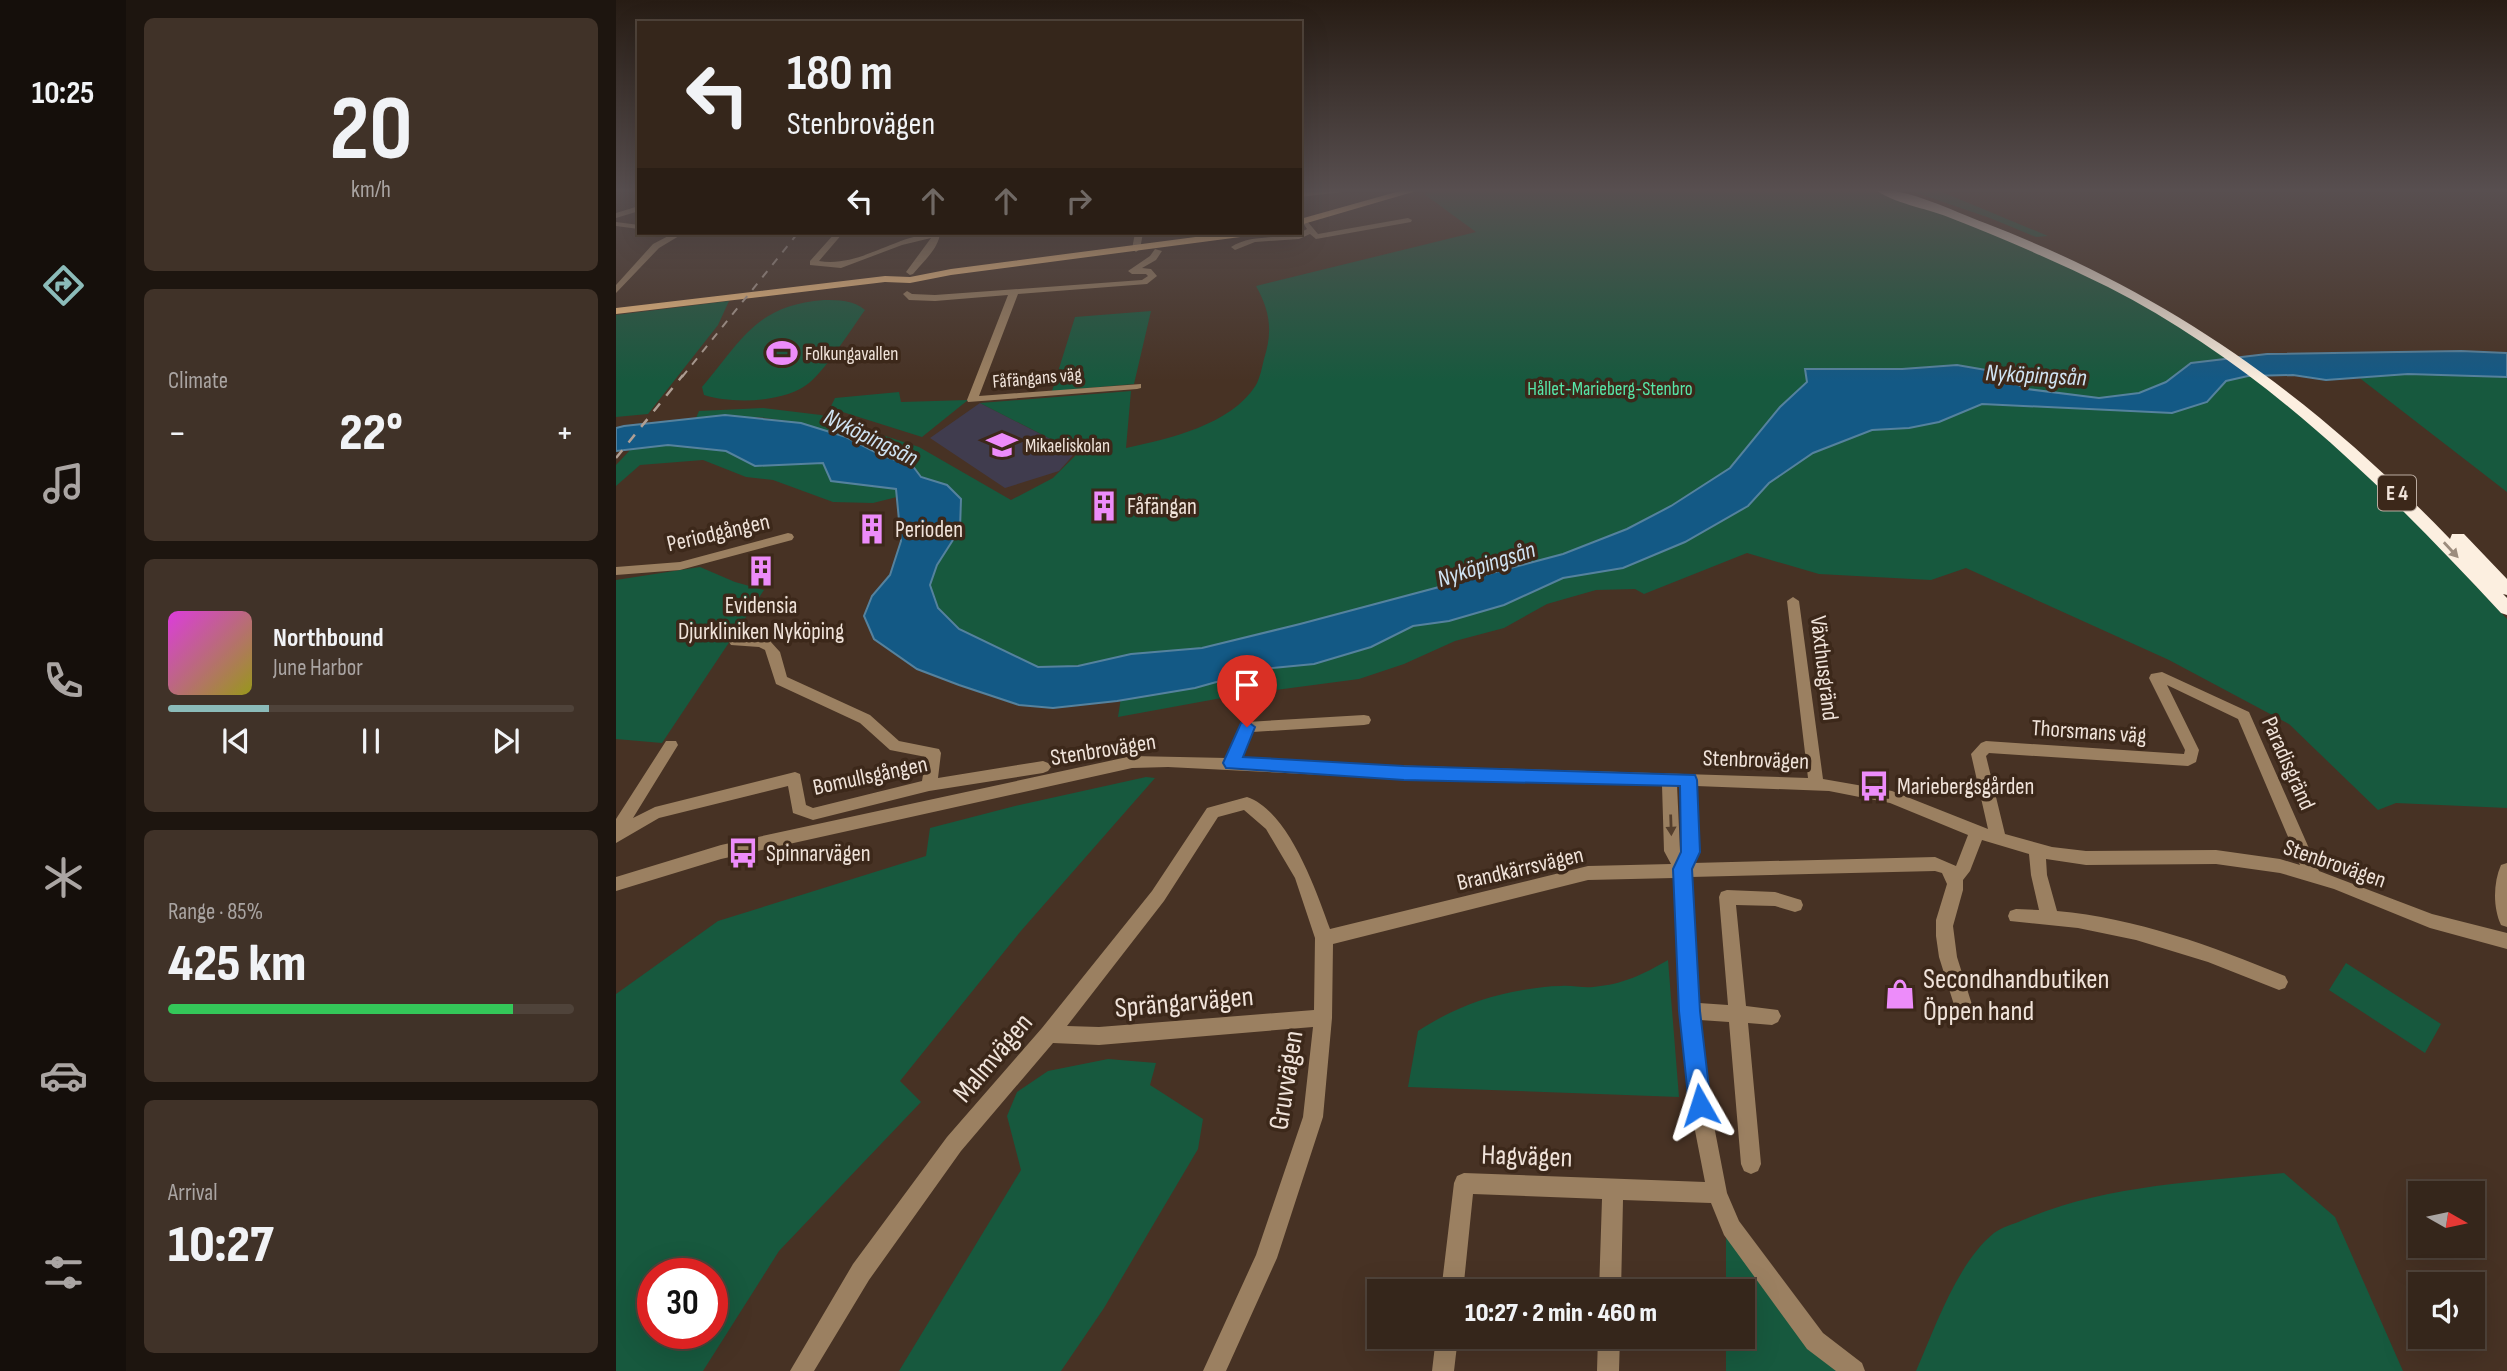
<!DOCTYPE html>
<meta charset="utf-8">
<style>
:root{--surface:#35261b;--page:#403228;--text:#f1f3f6;--muted:#aaa5a3;--line:#4f433a;--accent:#8bbbb9}
body{margin:0;font-family:"Sofia Sans Condensed",sans-serif;background:var(--page);color:var(--text);height:100vh;display:flex;flex-direction:column;font-size:26px;white-space:nowrap}
*{box-sizing:border-box;margin:0}
p{font-size:23px;color:var(--muted)}
.icon{flex:none;width:38px;height:38px;fill:none;stroke:currentColor;stroke-width:2;stroke-linecap:round;stroke-linejoin:round}
.map{position:relative;flex:1;overflow:hidden}
.sheet{display:flex;flex-direction:column;gap:18px;padding:18px;background:#1d150f;width:490px}
.sheet>*{flex:none}
.guide{position:absolute;left:21px;top:21px;width:665px;height:214px;border-radius:0px;box-shadow:0 7px 28px #0002,0 0 0 2px var(--line);background:#35261b;color:var(--text);overflow:hidden}
.needle{width:46px;rotate:99deg}
.fabs{position:absolute;left:1792px;top:1181px;display:grid;gap:14px}
.fabs a{display:grid;place-items:center;width:77px;height:77px;border-radius:0px;background:var(--surface);box-shadow:0 7px 28px #0002,0 0 0 2px var(--line);font-size:35px}
.speed{position:absolute;left:21px;top:1258px;display:flex;gap:14px;font-size:35px;font-weight:700;text-align:center}
.speed>*{display:grid;place-content:center;width:91px;height:91px;border-radius:50%;background:var(--surface);box-shadow:0 7px 28px #0002,0 0 0 2px var(--line);line-height:1}
.speed .limit{border:10px solid #d22;background:#fff;color:#111}
.pin{position:absolute;display:grid;place-items:center;width:60px;height:60px;color:#fff;margin:-72px -30px;border-radius:50% 50% 50% 0;rotate:-45deg;box-shadow:0 0 7px #0007}
.pin .icon{rotate:45deg}
.me{position:absolute;width:77px;margin:-38px;rotate:354deg;stroke-linejoin:round;filter:drop-shadow(0 0 5px #0008)}
.turn{display:flex;align-items:center;gap:24px;height:147px;padding:0 35px;font-size:32px}
.turn .icon{width:91px;height:91px;stroke-width:2.5}
.turn b{display:block;font-size:49px;line-height:60px}
.lanes{display:flex;align-items:center;height:66px;padding:0 35px;background:#0003;justify-content:center;gap:35px;direction:ltr}
.lanes .off{opacity:.35}
.big{font-size:52px;font-weight:800;line-height:1.1}
.sheet .widget{flex:1;display:flex;flex-direction:column;justify-content:center;gap:10px;min-width:0;padding:0 24px;border-radius:10px;background:var(--page)}
.sheet .dial{align-items:center;gap:0}
.dial b{font-size:91px;line-height:1}
.song{display:flex;align-items:center;gap:21px}
.cover{width:84px;height:84px;border-radius:10px;background:linear-gradient(135deg,hsl(300 70% 55%),hsl(60 70% 35%))}
.played{height:7px;border-radius:4px;background:linear-gradient(90deg,var(--accent) 25%,var(--line) 25%)}
.keys{display:flex;justify-content:space-around;direction:ltr}
.heat{display:flex;justify-content:space-between;align-items:center;font-size:38px;direction:ltr}
.charge{height:10px;border-radius:5px;background:linear-gradient(90deg,#34c759 85%,var(--line) 0)}
.trip{position:absolute;left:751px;top:1279px;width:388px;height:70px;border-radius:0px;background:var(--surface);box-shadow:0 7px 28px #0002,0 0 0 2px var(--line);font-weight:800;line-height:70px;text-align:center}
main{display:flex;flex:1;min-height:0}
.menu{display:flex;flex-direction:column;width:126px;justify-content:space-around;align-items:center;background:#150f0b;color:var(--muted)}
.menu .icon{width:49px;height:49px}
.menu .active{color:var(--accent)}
.menu b{font-size:32px;color:var(--text)}
.map>svg:first-child{display:block}
.education{fill:#403c4e}
.green{fill:#17593e;fill-rule:evenodd}
.water{fill:#135985;stroke:#55829e;stroke-width:2}
.lines{fill:none;stroke-linecap:round;stroke-linejoin:round}
.minor{fill:#9b8061;fill-rule:evenodd}
.major{fill:#fec886;fill-rule:evenodd}
.highway{fill:#fcefe0;fill-rule:evenodd}
.rail-far1{stroke:#af9f94;stroke-width:2;stroke-dasharray:8 8;stroke-linecap:butt}
.rail{stroke:#af9f94;stroke-width:2.5;stroke-dasharray:10 10;stroke-linecap:butt}
.oneway{fill:#9c8c7d}
.oneway2{fill:#543e2c}
.route{fill:#1a73e8;stroke:#114b97;stroke-width:2}
.labels{text-anchor:middle;stroke-width:7;stroke-linejoin:round;paint-order:stroke}
.far-poi-label{font-size:19px;fill:#f0e3da;stroke:#3c281a;text-anchor:start}
.far-street-label{font-size:19px;fill:#f0e3da;stroke:#3c281a}
.far-park-label{font-size:19px;fill:#57e6a8;stroke:#3c281a}
.shield{fill:#3c281a;stroke:#baaba0;stroke-width:2}
.shield-label{font-size:21px;font-weight:bold;fill:#f0e3da}
.poi-label{font-size:23px;fill:#f0e3da;stroke:#3c281a;text-anchor:start}
.street-label{font-size:23px;fill:#f0e3da;stroke:#3c281a}
.water-label{font-size:24px;font-style:italic;fill:#cfe3f3;stroke:#3c281a}
.near-poi-label{font-size:28px;fill:#f0e3da;stroke:#3c281a;text-anchor:start}
.near-street-label{font-size:28px;fill:#f0e3da;stroke:#3c281a}
</style>
<main>
<nav class="menu">
<b>10:25</b>
<svg class="icon active" aria-label="directions" viewBox="0 0 24 24"><path d="M12 3l9 9-9 9-9-9zM9 14v-3h6M13 9l2 2-2 2"/></svg>
<svg class="icon" aria-label="music" viewBox="0 0 24 24"><path d="M9 18V5l10-2v13"/><circle cx="6" cy="18" r="3"/><circle cx="16" cy="16" r="3"/></svg>
<svg class="icon" aria-label="phone" viewBox="0 0 24 24"><path d="M5 4h4l2 5-3 2q2 4 5 5l2-3 5 2v4C11 20 4 13 5 4z"/></svg>
<svg class="icon" aria-label="climate" viewBox="0 0 24 24"><path d="M12 3v18M4 7l16 10M4 17L20 7"/></svg>
<svg class="icon" aria-label="car" viewBox="0 0 24 24"><path d="M5 17H2v-5l4-1 3-4h7l3 4 3 1v5h-3M9 17h6M6 11h13"/><circle cx="7" cy="17" r="2"/><circle cx="17" cy="17" r="2"/></svg>
<svg class="icon" aria-label="filters" viewBox="0 0 24 24"><path d="M4 7h16M4 17h16"/><circle cx="9" cy="7" r="2"/><circle cx="15" cy="17" r="2"/></svg>
</nav>
<section class="sheet">
<div class="widget dial"><b>20</b><p>km/h</p></div>
<div class="widget"><p>Climate</p>
<div class="heat"><a>−</a><b class="big">22°</b><a>+</a></div>
</div>
<div class="widget">
<div class="song"><i class="cover"></i><div><b>Northbound</b><p>June Harbor</p></div></div>
<div class="played"></div>
<div class="keys"><svg class="icon" aria-label="previous" viewBox="0 0 24 24"><path d="M18 5L8 12l10 7zM5 5v14"/></svg><svg class="icon" aria-label="pause" viewBox="0 0 24 24"><path d="M8 5v14M16 5v14"/></svg><svg class="icon" aria-label="next" viewBox="0 0 24 24"><path d="M6 5l10 7-10 7zM19 5v14"/></svg></div>
</div>
<div class="widget"><p>Range · 85%</p><b class="big">425 km</b><div class="charge"></div></div>
<div class="widget"><p>Arrival</p><b class="big">10:27</b></div>
</section>
<div class="map">
<svg width="1891" height="1371" viewBox="0 0 1891 1371">
<rect width="100%" height="100%" fill="#473224"/>
<path class="education" d="M364 403 460 452 443 471 389 488 314 438Z"/>
<path class="green" d="M825 189H1248C1408 228 1580 324 1706 429 1724 443 1739 461 1755 477 1802 523 1846 571 1891 619V808L1780 803 1762 810 1673 724 1553 660 1350 568 1315 580 1203 574 1131 553 1028 594 1019 589 980 590 931 604 888 628 839 641 788 664 743 679 622 695 502 717 511 658C482 660 454 670 425 667 414 666 401 657 391 652 365 640 311 620 315 584 316 564 337 545 345 527L331 485 305 477 296 465 268 456 230 437 185 423 142 417 80 418 83 411 147 408 205 415 303 447 395 500 437 478 462 453 364 403 515 391 510 448C552 439 615 425 640 385 644 378 646 367 648 359 657 331 654 311 640 286L860 232 808 194Z
M1289 189H1319L1432 236 1420 237 1374 218Z
M208 300C222 300 238 300 249 310 234 331 211 368 193 383 169 403 115 404 88 395L86 387C126 340 140 305 208 300Z
M113 301 102 325 32 414 0 417V315Z
M535 311 518 384 436 391 459 317Z
M1792 374 1891 377V492L1741 376Z
M283 392 285 402 352 400 306 437 214 408 219 398Z
M52 445 110 451 140 466 207 462 215 481 280 489 281 497 257 503 217 502 157 480 130 477 87 460 24 465 0 486V465L15 449Z
M84 567 119 582 148 590 46 743 0 739V580Z
M530 777 539 778 404 932 284 1081 305 1102 163 1251 87 1371H0V994L102 921 310 856 314 828 399 806ZM37 1274H96V1334H37Z
M1052 960 1063 1097 792 1087 802 1031C834 1010 869 996 907 990 919 988 932 986 945 986 955 985 966 988 977 987 1008 984 1026 975 1052 960Z
M1730 963 1825 1024 1809 1053 1713 990Z
M492 1059 540 1063 534 1085 587 1119 582 1149 488 1308 445 1371H283L405 1170 391 1116 401 1092 432 1071Z
M1668 1173 1719 1217 1787 1371H1300C1319 1328 1341 1263 1378 1233 1386 1227 1398 1224 1407 1220 1488 1185 1580 1182 1668 1173Z
M1110 1231 1222 1371H1110V1337H1127V1292L1110 1291Z"/>
<path class="water" d="M1845 351 1891 353V377L1792 374 1710 380 1677 375 1632 376 1610 381 1591 402 1556 413 1366 404 1323 422 1293 428 1256 430 1197 453 1153 483 1132 506 1069 542 1007 568 947 578 888 605 833 621 797 626 755 647 698 664 647 669 579 688 501 701 437 708 403 705 343 685 301 669 258 639 248 616 256 596 274 575 285 541 280 489 215 481 207 463 139 466 110 451 52 445 0 451V428L8 426 109 415 185 423 230 437 267 456 296 465 305 477 331 485 345 499 344 529 321 565 314 585 322 608 343 629 422 667 462 666 515 654 586 648 684 624 947 554 1011 529 1055 506 1114 468 1164 407 1191 382 1189 369H1286L1341 365 1370 370 1411 389 1483 398 1523 393 1550 382 1575 363 1651 354Z"/>
<g class="lines">
<path class="minor" d="M721 189H751L684 197V193Z
M23 206V211L0 218V213Z
M792 218 796 220 795 222 700 239 694 234 683 239 639 242 619 250 615 247C638 232 668 242 691 229L687 223 691 221 702 234Z
M0 222 23 225V229L0 226Z
M58 233H68L43 248 0 293V285L37 244Z
M219 233H227L203 261C245 268 281 233 324 233 323 248 307 262 297 274L294 275 290 272 315 238 286 245 225 268 194 265V261Z
M519 233H527L524 249 520 252 516 249Z
M539 249 546 251 540 260 526 268 535 269 541 276 531 284 402 294 363 396 525 384V388L521 389 352 402 351 400 392 295 319 301 293 300 287 294 291 291 296 294 319 295 526 280 532 276 530 274H516L512 271 534 256Z
M172 533 176 534 178 537 176 540 64 570 0 575V567L64 562Z
M1177 597 1183 601 1207 779 1276 791 1372 829 1355 754 1365 743 1370 741 1568 754 1569 750 1533 678 1535 674 1546 672 1633 712 1703 871 1816 914 1891 933V949L1814 928 1718 889 1664 873 1600 864 1470 865 1430 859 1431 875 1441 911C1520 918 1596 946 1669 976L1672 982 1669 988 1663 990 1592 962 1520 940 1462 928 1394 921 1392 916 1394 911 1400 909 1423 910 1415 875 1413 854 1366 840 1354 871 1347 880V890L1337 926 1341 957 1357 1008 1354 1014 1348 1016 1342 1014 1339 1008 1323 957 1320 936V920L1331 884 1326 873 1319 871 1075 877 1083 1003 1112 1005 1103 897 1105 892 1111 890 1159 892 1185 900 1187 905 1185 910 1179 912 1159 906 1120 905 1130 1006 1162 1010 1165 1016 1162 1022 1156 1025 1132 1023 1145 1164 1142 1171 1135 1174 1128 1171 1125 1164 1113 1022 1084 1020 1094 1105 1111 1193 1123 1221 1207 1333 1246 1363 1249 1371H1220L1191 1349 1108 1235 1095 1203 1007 1200 1005 1292H983L986 1199 857 1194 847 1292H825L838 1183 841 1176 848 1173 1089 1182 1074 1105 1065 1011 1058 878 972 880 717 944 716 1018 707 1117 661 1258 610 1371H587L640 1255 687 1117 697 1027 483 1045 437 1043 345 1151 253 1280 198 1371H174L237 1264 331 1137 426 1028 536 891 591 808 631 797C673 811 700 891 714 929L972 866 1055 864 1048 851 1046 785 882 779H788L552 767 516 768 105 859 0 891V877L105 845 516 756 611 758 626 723 631 722 748 715 753 716 755 720 753 724 748 725 636 732 625 759C814 768 1003 771 1192 778L1171 601ZM1551 685 1622 719 1684 865 1664 859 1600 850 1470 851 1436 847 1389 834 1370 756 1373 753 1572 766 1580 762 1583 750ZM1061 785 1065 786 1066 854 1064 850ZM1080 786 1213 791 1274 803 1352 835 1340 866 1319 857 1077 863 1083 852ZM628 810 650 829 679 878 699 938 698 1010 483 1027 451 1026 548 901 602 817Z
M120 637 154 641 164 652 171 677 254 715 283 741 323 749 325 753 322 778 427 761 432 763 435 767 432 771 427 773 313 791 197 820 177 813 172 786 43 818 0 843V819L50 741H60L62 745 17 818 39 807 179 772 184 774 190 805 197 808 306 781 310 757 274 750 244 723 160 684 149 650 143 647 115 645 113 642 115 639Z
M1891 863V927L1885 925C1877 908 1877 883 1885 865Z
M820 1337H842L838 1371H816Z
M982 1337H1004L1003 1371H981Z"/>
<path class="major" d="M791 189H807L684 225V219Z
M610 233H637L632 236 335 275 294 283 269 282 0 314V308L269 276 294 277 335 269Z"/>
<path class="highway" d="M1258 189C1295 189 1334 210 1369 223 1556 295 1696 396 1834 539L1836 534H1848L1891 579V595L1887 594 1891 598V615L1885 613C1768 487 1647 366 1492 287 1439 261 1386 238 1332 217 1309 208 1277 203 1258 189Z"/>
<path class="rail-far1" d="M66 377 182 233"/>
<path class="rail" d="M0 458 67 375"/>
</g>
<defs><path id="oneway-solid" d="M-6-.8H1V-3.2L6.5 0L1 3.2V.8H-6Z" transform="scale(1.75)"/></defs>
<use class="oneway" href="#oneway-solid" transform="translate(1835 550) rotate(47)"/>
<use class="oneway2" href="#oneway-solid" transform="translate(1055 825) rotate(88)"/>
<linearGradient id="sky" x2="0" y2="1"><stop stop-color="#271c14"/><stop offset="0.5" stop-color="#584f50"/><stop offset="1" stop-color="#584f50" stop-opacity="0"/></linearGradient>
<rect width="1891" height="381" fill="url(#sky)"/>
<path class="route" d="M631 721 639 727 627 757 788 766 1079 775 1081 780 1084 852 1076 869 1084 1011 1095 1105 1092 1112 1084 1116 1076 1112 1073 1105 1063 1011 1057 869 1065 852 1064 786 788 780 610 768 607 763 625 723Z"/>
<defs>
<g id="stadium-bare" transform="scale(2.415)"><path d="M0-5a6.5 5 0 1 0 0 10a6.5 5 0 1 0 0-10ZM-3.5-1.8h7v3.6h-7Z" fill="#ed8cfa" stroke="#3c281a" stroke-width="2.5" paint-order="stroke"/></g>
<g id="school-bare" transform="scale(2.415)"><path d="M0-5L7-2L0 1L-7-2ZM-4 1L0 2.5L4 1V4Q0 6-4 4Z" fill="#ed8cfa" stroke="#3c281a" stroke-width="2.5" paint-order="stroke"/></g>
<g id="building-bare" transform="scale(2.415)"><path d="M-4-6H4V6H1V3H-1V6H-4ZM-2.5-4.3h1.7v1.8h-1.7ZM.8-4.3h1.7v1.8H.8ZM-2.5-1h1.7V.8h-1.7ZM.8-1h1.7V.8H.8Z" fill="#ed8cfa" stroke="#3c281a" stroke-width="2.5" paint-order="stroke"/></g>
<g id="bus-bare" transform="scale(2.415)"><path d="M-5-6H5V4H4V6H2V4H-2V6H-4V4H-5ZM-3.5-4V0h7V-4ZM-3.5 1.2v1.5H-2V1.2ZM2 1.2v1.5H3.5V1.2Z" fill="#ed8cfa" stroke="#3c281a" stroke-width="2.5" paint-order="stroke"/></g>
<g id="shop-bare" transform="scale(2.415)"><path d="M-5-2.5h2.3a2.7 3.5 0 0 1 5.4 0H5L5.5 6h-11ZM-1.5-2.5h3a1.5 2.3 0 0 0-3 0Z" fill="#ed8cfa" stroke="#3c281a" stroke-width="2.5" paint-order="stroke"/></g>
</defs>
<g fill-rule="evenodd">
<use href="#stadium-bare" x="166" y="353"/>
<use href="#school-bare" x="386" y="445"/>
<use href="#building-bare" x="488" y="506"/>
<use href="#building-bare" x="256" y="529"/>
<use href="#building-bare" x="145" y="571"/>
<use href="#bus-bare" x="1258" y="786"/>
<use href="#bus-bare" x="127" y="853"/>
<use href="#shop-bare" x="1284" y="994"/>
</g>
<g class="labels">
<g class="far-poi-label">
<text x="189" y="360">Folkungavallen</text>
<text x="409" y="452">Mikaeliskolan</text>
</g>
<g class="far-street-label">
<text transform="translate(421 377) rotate(-5)" y="7">Fåfängans väg</text>
</g>
<g class="far-park-label">
<text x="994" y="395">Hållet-Marieberg-Stenbro</text>
</g>
<rect class="shield" x="1762" y="475.5" width="38" height="35" rx="5"/>
<g class="shield-label">
<text x="1781" y="500">E 4</text>
</g>
<g class="poi-label">
<text x="511" y="514">Fåfängan</text>
<text x="279" y="537">Perioden</text>
<text x="145" y="613" text-anchor="middle">Evidensia<tspan x="145" dy="26">Djurkliniken Nyköping</tspan></text>
<text x="1281" y="794">Mariebergsgården</text>
<text x="150" y="861">Spinnarvägen</text>
</g>
<g class="street-label">
<text transform="translate(102 532) rotate(-13)" y="8">Periodgången</text>
<text transform="translate(1209 668) rotate(83)" y="8">Växthusgränd</text>
<text transform="translate(1473 731) rotate(4)" y="8">Thorsmans väg</text>
<text transform="translate(487 749) rotate(-9)" y="8">Stenbrovägen</text>
<text transform="translate(1140 759) rotate(2)" y="8">Stenbrovägen</text>
<text transform="translate(1673 763) rotate(66)" y="8">Paradisgränd</text>
<text transform="translate(254 775) rotate(-12)" y="8">Bomullsgången</text>
<text transform="translate(1719 863) rotate(19)" y="8">Stenbrovägen</text>
<text transform="translate(904 868) rotate(-13)" y="8">Brandkärrsvägen</text>
</g>
<g class="water-label">
<text transform="translate(1420 375) rotate(3)" y="8">Nyköpingsån</text>
<text transform="translate(255 437) rotate(26)" y="8">Nyköpingsån</text>
<text transform="translate(870 564) rotate(-18)" y="8">Nyköpingsån</text>
</g>
<g class="near-poi-label">
<text x="1307" y="988">Secondhandbutiken<tspan x="1307" dy="32">Öppen hand</tspan></text>
</g>
<g class="near-street-label">
<text transform="translate(568 1001) rotate(-5)" y="10">Sprängarvägen</text>
<text transform="translate(376 1057) rotate(-50)" y="10">Malmvägen</text>
<text transform="translate(669 1080) rotate(-81)" y="10">Gruvvägen</text>
<text transform="translate(911 1155) rotate(2)" y="10">Hagvägen</text>
</g>
</g>
</svg>
<div class="fabs">
<a><svg class="needle" viewBox="-14 -14 28 28"><path d="M0-13l5 13h-10z" fill="#e53935"/><path d="M0 13l5-13h-10z" fill="#aaa5a3"/></svg></a>
<a><svg class="icon" aria-label="sound" viewBox="0 0 24 24"><path d="M4 9h4l5-4v14l-5-4H4zM17 9q2 3 0 6"/></svg></a>
</div>
<div class="speed"><div class="limit">30</div></div>
<div class="pin" style="left:631px;top:727px;background:#d93025"><svg class="icon" aria-label="arrive" viewBox="0 0 24 24"><path d="M6 21V4h12l-3 4 3 4H6"/></svg></div>
<svg class="me" style="left:1084px;top:1105px" viewBox="-20 -20 40 40"><path d="M0-17L14 15 0 8-14 15z" fill="#1a73e8" stroke="#fff" stroke-width="4"/></svg>
<div class="trip">10:27 · 2 min · 460 m</div>
<div class="guide">
<div class="turn"><svg class="icon" aria-label="left" viewBox="0 0 24 24"><path d="M17 20v-9H6M10 6l-5 5 5 5"/></svg><div><b>180 m</b>Stenbrovägen</div></div>
<div class="lanes"><svg class="icon" aria-label="left" viewBox="0 0 24 24"><path d="M17 20v-9H6M10 6l-5 5 5 5"/></svg><svg class="icon off" aria-label="ahead" viewBox="0 0 24 24"><path d="M12 20V5M6 11l6-6 6 6"/></svg><svg class="icon off" aria-label="ahead" viewBox="0 0 24 24"><path d="M12 20V5M6 11l6-6 6 6"/></svg><svg class="icon off" aria-label="right" viewBox="0 0 24 24"><path d="M7 20v-9h11M14 6l5 5-5 5"/></svg></div>
</div>
</div>
</main>
